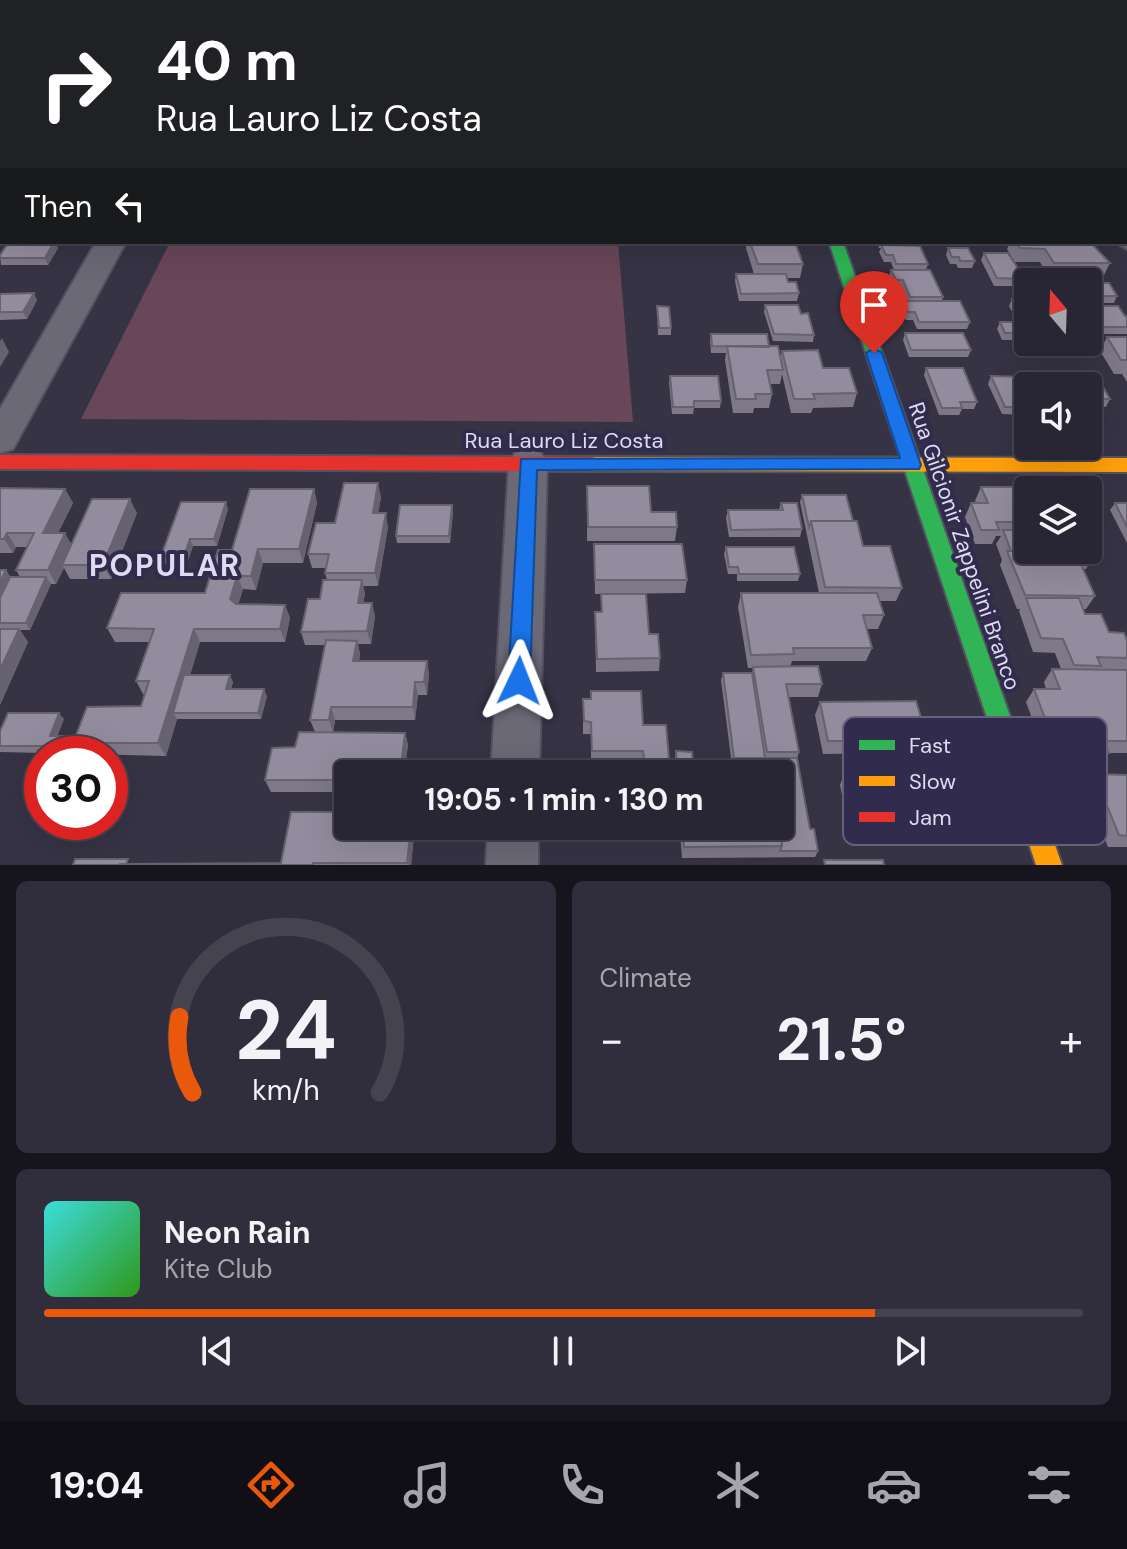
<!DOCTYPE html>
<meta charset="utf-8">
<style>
:root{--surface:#282634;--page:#302e3c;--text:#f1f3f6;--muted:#a5a5ac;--line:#44434f;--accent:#ea580c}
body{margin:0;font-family:"DM Sans",sans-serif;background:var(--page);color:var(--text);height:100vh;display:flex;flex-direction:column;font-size:30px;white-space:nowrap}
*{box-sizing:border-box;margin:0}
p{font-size:26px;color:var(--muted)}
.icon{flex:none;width:44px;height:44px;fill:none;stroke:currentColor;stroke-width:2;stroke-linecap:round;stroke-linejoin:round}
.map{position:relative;height:865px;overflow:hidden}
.details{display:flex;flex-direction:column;gap:16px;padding:16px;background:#16151d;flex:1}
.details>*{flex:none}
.guide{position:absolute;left:0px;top:0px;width:1128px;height:244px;box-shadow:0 8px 32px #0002,0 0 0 2px var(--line);background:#202124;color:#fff;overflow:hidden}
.needle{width:52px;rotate:341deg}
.controls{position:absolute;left:1014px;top:268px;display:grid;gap:16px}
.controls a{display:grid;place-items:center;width:88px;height:88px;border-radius:8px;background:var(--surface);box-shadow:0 8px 32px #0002,0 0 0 2px var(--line);font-size:40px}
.speed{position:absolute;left:24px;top:736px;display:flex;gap:16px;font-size:40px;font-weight:700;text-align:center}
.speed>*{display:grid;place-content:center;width:104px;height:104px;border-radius:50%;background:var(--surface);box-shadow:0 8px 32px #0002,0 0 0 2px var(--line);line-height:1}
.speed .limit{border:12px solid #d22;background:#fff;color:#111}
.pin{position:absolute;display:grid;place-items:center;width:68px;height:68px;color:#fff;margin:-82px -34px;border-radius:50% 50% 50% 0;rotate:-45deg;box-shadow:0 0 8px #0007}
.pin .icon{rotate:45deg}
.me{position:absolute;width:88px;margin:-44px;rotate:2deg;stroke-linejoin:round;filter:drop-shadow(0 0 6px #0008)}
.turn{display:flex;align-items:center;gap:28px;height:168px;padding:0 24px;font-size:36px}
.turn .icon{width:104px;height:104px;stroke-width:2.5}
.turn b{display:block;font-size:56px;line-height:68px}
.then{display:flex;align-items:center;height:76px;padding:0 24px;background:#0003;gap:16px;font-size:30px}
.big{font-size:60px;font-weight:700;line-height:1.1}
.details .widget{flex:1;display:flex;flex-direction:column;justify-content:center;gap:12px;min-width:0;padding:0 28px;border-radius:12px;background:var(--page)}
.details .dial{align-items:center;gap:0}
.dial svg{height:208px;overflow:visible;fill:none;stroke:var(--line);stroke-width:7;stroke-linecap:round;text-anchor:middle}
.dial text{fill:var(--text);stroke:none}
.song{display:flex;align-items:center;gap:24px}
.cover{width:96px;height:96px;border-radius:12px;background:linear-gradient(135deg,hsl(180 70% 55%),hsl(110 70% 35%))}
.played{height:8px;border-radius:4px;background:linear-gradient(90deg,var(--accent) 80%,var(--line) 80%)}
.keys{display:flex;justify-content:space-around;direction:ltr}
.heat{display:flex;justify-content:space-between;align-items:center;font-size:44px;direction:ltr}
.details .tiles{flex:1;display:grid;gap:16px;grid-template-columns:1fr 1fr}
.widget:last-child{grid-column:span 2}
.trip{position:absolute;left:334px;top:760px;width:460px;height:80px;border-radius:8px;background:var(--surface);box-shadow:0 8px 32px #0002,0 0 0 2px var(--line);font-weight:700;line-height:80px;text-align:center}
.dock{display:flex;height:128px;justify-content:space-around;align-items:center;background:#100f15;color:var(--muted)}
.dock .icon{width:56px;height:56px}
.dock .on{color:var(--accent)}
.dock b{font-size:36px;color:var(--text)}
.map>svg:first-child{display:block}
.green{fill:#694658}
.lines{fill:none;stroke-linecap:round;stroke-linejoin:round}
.stream{fill:#261849;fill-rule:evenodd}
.street-casing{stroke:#545162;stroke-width:4}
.fast-casing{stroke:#545162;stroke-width:4}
.slow-casing{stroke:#545162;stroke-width:4}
.jam-casing{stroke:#545162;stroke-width:4}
.street{fill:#6b6976;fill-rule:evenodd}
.fast{fill:#30b455;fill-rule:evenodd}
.slow{fill:#ff9f0a;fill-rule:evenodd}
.jam{fill:#e5322d;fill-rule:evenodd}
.wall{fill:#7e7888}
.shaded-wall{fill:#67626f}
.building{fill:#938c9e;stroke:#67626f;stroke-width:2}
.route{fill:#1a73e8;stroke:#114b97;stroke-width:2}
.labels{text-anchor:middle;stroke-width:8;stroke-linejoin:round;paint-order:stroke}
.street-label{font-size:22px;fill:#dedbf1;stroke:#312b4d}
.district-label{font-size:30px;font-weight:bold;letter-spacing:2px;fill:#dedbf1;stroke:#312b4d}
.key{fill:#312b4d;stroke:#65607e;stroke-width:2}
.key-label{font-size:22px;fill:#dedbf1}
</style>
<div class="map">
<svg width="1127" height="865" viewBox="0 0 1127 865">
<rect width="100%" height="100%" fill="#363345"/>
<path class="green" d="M170 242H618L633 422 81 419Z"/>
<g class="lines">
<path class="stream" d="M1126 41H1127V45H1126Z"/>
<g class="street-casing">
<path id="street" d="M34 0H55L33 2Z
M743 0H763L764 2H744Z
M2 38V53L0 54V39Z
M1126 79H1127V93H1126Z
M0 129H2V145H0Z
M1127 231V249L1114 242H1126Z
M96 242H126L13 449 0 453V409Z
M528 449 541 453 547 463 539 774H491L509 463 515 453Z
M488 826H538V865H486Z"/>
</g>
<g class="fast-casing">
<path id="fast" d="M829 242H843L1018 739 1014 747 1006 750 998 747 994 739Z"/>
</g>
<g class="slow-casing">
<path id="slow" d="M592 457 1127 458V472L592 471 585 469 583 464 585 459Z
M1006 728 1014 731 1018 739 1062 865H1036L994 739 998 731Z"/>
</g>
<g class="jam-casing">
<path id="jam" d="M0 455 592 457 599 459 601 464 599 469 592 471 0 469Z"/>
</g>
<use href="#street" class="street"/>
<use href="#fast" class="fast"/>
<use href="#slow" class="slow"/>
<use href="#jam" class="jam"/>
</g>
<path class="wall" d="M329 0H347L346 2H329Z
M352 0H383L382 2H352Z
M486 0H506V1H486Z
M518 0H545V2H518Z
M648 0H685L686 1V2H649Z
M940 0H966L965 2H941Z
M0 69H2V116H0Z
M1126 118 1127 119V183L1126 182Z
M2 179V208H0V181Z
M9 242H55L58 248 48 265H1L0 255Z
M746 242H795L803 264 800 278H787L788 282 799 293 797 301H739L735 281 736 274H754L746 248Z
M877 242H919L918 246 928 264 926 270 943 297 942 301 970 322 967 329H917L913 320H906L901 308 903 301H907L901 287H894L889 277 891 270H894L891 262H884L879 252 881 248H879Z
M1010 242H1090L1110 263 1103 277H1097L1101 283 1117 296 1114 303H1088V282H1061L1060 277H1048L1040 262H1014L1025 279 1022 286H994L981 260 984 253 1014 261 1007 249Z
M948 248 975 261 972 268H958L956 264H950L946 255Z
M0 294 37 300 27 319 0 320Z
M1012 299H1028V319H1016L1009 306Z
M765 305 801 314 814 335 813 342 773 341 764 312Z
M657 306 671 328V335H658Z
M1088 306 1127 316V334H1094L1088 324Z
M1000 322 1028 329 1027 340H1002L997 329Z
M905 333 971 350 968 357H909L903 340Z
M711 334 769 346 780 360 782 351 823 368 857 393 853 407 813 408 811 413H791L782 374 780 384H770L772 394 769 408H754L753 413H733L725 360 726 353H711L710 341Z
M1107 337H1127V382L1122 374H1114L1100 351Z
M926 368 977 402 974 409H962L959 415H939L924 375Z
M1060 375H1096L1110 399 1106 407 1096 406 1092 412H1088V386H1059L1057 382Z
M670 376 721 401 720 408H694L693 414H672L669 383Z
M991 376 1028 386V409H1025L1022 415 1002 414 988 384Z
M1022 479 1028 490V550L1094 555 1086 569H1083L1095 596 1086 609H1084L1085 614 1109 632 1127 640V753H1109L1099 766 1049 765 1026 702 1034 689H1046L1044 682 1052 669H1061L1055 653 1033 652 1019 611 1020 609H1017L1000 565 1002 560 996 544 1001 536H996L992 544H975L965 517 971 503H976L975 501 981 487H1018Z
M587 486 651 512 677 527 675 541H587Z
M0 488 65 489 73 503 58 533 71 545 137 513 111 579H70L64 568 56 584H51L30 630H20L28 642 0 705V570H6L10 577H20L16 570 27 547H16L13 553H0Z
M314 489 317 503 303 563H263L256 590 243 589 238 604 285 605 290 618 285 642H200L190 675 233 682 231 689 267 696 261 719H177L166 756 0 752V731L64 719 57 736H76L141 706 145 694H143L136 681 149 642H115L107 628 205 593 232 550Z
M802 495 853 521 863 546 902 588 896 601H880L884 615 878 629H867L872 648 866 661H792L790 667 822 684 818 697H789L799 752 797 758 810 829 818 851 815 857 682 858 680 833 599 834V826H780V774H765L763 765H732L721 680 723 673H752L753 668H748L738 607 741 593H819L800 502Z
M381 497 378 513 388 527 378 586H363L365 594 363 603 375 616 371 644H358L360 654 359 661H427L429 674 427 695H418L415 720H335L333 733H405L408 745 404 774H348V792H271L265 780 295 747 315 732 310 720 325 645H305L301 632 320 599 327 580 325 573 326 568H312L308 554 335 523Z
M781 503 802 529 800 537H729L726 518 728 510H779Z
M1115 503H1127V543L1110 510Z
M452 505 453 512 450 543H397L396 536Z
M228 509 217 546H193L187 563 164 564 161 556Z
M594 544 687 580 685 593 595 594Z
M726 547 800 574 798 581H737V574H728L724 554Z
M601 594 649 634 660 658 659 671 596 672 595 612H601Z
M820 702 928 741 921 753 823 754 815 715Z
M583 712 643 725 669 759 668 765H674L676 751 694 774H596L597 766H642V763H591V734H583Z
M845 773 942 832 934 843H852L840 785Z
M1094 774 1127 775V847H1108L1084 786Z
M348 826H415L411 865H73L281 863Z"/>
<path class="shaded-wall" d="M0 0H3L4 2H2V13L0 15Z
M54 242H55L58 248 48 265 45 258Z
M34 293 37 300 27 319 23 312Z
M2 338 9 352 0 367V341Z
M378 483 381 497 376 527 373 513Z
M65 489 73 503 51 547 43 533Z
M314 489 317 503 303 563 299 549Z
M130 499 137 513 111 579 103 565Z
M226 502 228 509 217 546 214 539Z
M452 505 453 512 450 543 449 536Z
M386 513 388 527 378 586 375 573Z
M7 533 16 547 13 553 4 539Z
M65 533 73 547 62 565 64 568 56 584 48 570Z
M190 539 193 546 187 563 184 556Z
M258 549 263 563 256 590 251 576Z
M6 570 15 584 0 615V582Z
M237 576 243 589 236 613 230 599Z
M46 577 51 584 30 630 26 623Z
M362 580 365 594 361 616 358 603Z
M372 603 375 616 371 644 367 631Z
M285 605 290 618 285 642 280 629Z
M19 629 28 642 0 705V670Z
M194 629 200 642 179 713H173L177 719 166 756 158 743Z
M357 641 360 654 357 675 353 661Z
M427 661 429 674 427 695 424 682Z
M230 675 233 682 229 696 226 689Z
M415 682 418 695 415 720 413 707Z
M264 689 267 696 261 719 258 713Z
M331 707 335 720 333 733 329 720Z
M59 713 64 719 55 742 50 736Z
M405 733 408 745 404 774H400Z
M411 826H415L411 865H408Z"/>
<path class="building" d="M74 0H100V2H65L66 1Z
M136 0H205L204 2H135Z
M276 0H311L310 2H275Z
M352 0H372L371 1H352Z
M384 0H404L403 1H383Z
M413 0H436V1H444L412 2Z
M450 0H470V2H450Z
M551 0H571V2H551Z
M584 0H612V2H584Z
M617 0H640V2H617Z
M650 0H685L686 1H650Z
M690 0H722V1L691 2Z
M781 0H803L804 2H782Z
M812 0H834L835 2H813Z
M848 0H868L869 2H849Z
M912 0H934L936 2H914Z
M0 69H2V83H0Z
M0 88H2V104H0Z
M0 150H2V170H0Z
M2 179V194H0V181Z
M9 242H54L45 258H0V255Z
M750 242H795L803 264H758Z
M1016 242H1090L1110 263H1054L1045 249 1020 248Z
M881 245 920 246 928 264H896L893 255H886Z
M948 248H968L975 261H960L959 257H952Z
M984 253H1008L1025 279 997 278Z
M891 270H930L943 297H910L903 280H896Z
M1062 271H1094L1101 283H1109L1117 296H1088V282H1069Z
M736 274H786L788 282H796L799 293 741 294Z
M34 293 23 312H0V294Z
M1012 299H1028V312H1019Z
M903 301H960L970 322H919L915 312H908Z
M765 305H798L801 314 808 313 814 335 774 334Z
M657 306 669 307 671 328H659Z
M1088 306H1118L1125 316H1127V327H1098L1088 311Z
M1000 322H1024L1028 329V333H1005Z
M905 333H963L971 350H911Z
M711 334H767L769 347 712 346Z
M1107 337H1127V360H1121Z
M727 346H778L783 370H767L772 394H755L756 399H736Z
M818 350 823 368H849L857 393 813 394 815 399H794L782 351Z
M926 368H963L977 402H960L962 408H942Z
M1060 375H1096L1110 399H1093L1096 405H1088V386H1066Z
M670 376H718L721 401H694V407H673Z
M991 376 1027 377 1032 386H1028V401H1022L1025 407H1005Z
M1022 479H1041L1046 490H1028V522H996L999 530H981L971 503H988L981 487H1025Z
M344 483H378L373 513H386L375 573H325L329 554H308L316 523H335Z
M587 486H649L651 512H676L677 527H588Z
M0 488 65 489 43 533H65L48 570H16L34 533H7L4 539H0Z
M250 489H314L299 549H258L251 576H237L230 599 236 604 285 605 280 629H194L158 743H73L87 707 141 706 149 681H136L154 629 107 628 121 593H205L218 550H232Z
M802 495H846L853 521H811L809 527Z
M92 499H130L103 565H62Z
M181 502H226L214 539H190L184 556H161Z
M781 503H797L802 529 731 530 728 510H783Z
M1115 503H1127V527Z
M400 505H452L449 536H396Z
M811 521H857L863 546H890L902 588 825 587Z
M1003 530H1028V550H1088V542L1094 555H1077L1095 596 1025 595 1007 551H1011Z
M594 544H682L687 580H595Z
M726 547H794L800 574H739L738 567H729Z
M0 570H6L0 582Z
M10 577H46L26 623H0V598Z
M323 580H362L358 603H372L367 631 301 632 308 599H320Z
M741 593H877L884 615H863L872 648H793L794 654 751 655Z
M601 594H646L649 634H658L660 658 597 659 595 612H602Z
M1026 598H1079L1085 614H1101L1109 632 1124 633 1127 640V658L1097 657 1101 666 1074 665 1063 639 1041 638Z
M0 629H19L0 670Z
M326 640 357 641 353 661H427L424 682H415L413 707H331L329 720H310Z
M818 666 822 684H786L799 752H767L753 667Z
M1052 669 1127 670V741H1104L1109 753H1058L1034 689H1060Z
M723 673H752L765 758H734Z
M184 675H230L226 689H264L258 713H173Z
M591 691H641L643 725H666L669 759H644L643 751H592L591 722 584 721 583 699H591Z
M916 701 928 741H828L820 702Z
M8 713H59L50 736H76L73 743 78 749H49L51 746H0V731Z
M299 732 405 733 400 774H348V787H347L348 780H265L272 748 295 747Z
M676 751 692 752 694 774H597V766L677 765Z
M765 758H797L810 829H814L818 851H780L782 846 779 826 780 774H768Z
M1094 774 1127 775V836L1119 835Z
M291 812H348V826H411L407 863H313V865H120V864L281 863Z
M683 826H779L782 846 684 847Z
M75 859H128L126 864H120V865H73Z
M824 860H883L884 865H825Z"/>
<path class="route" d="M874 348 882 353 921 465 919 469 537 470 530 681 527 688 519 691 511 688 508 681 521 459 900 458 866 353Z"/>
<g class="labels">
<g class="street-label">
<text x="564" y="448">Rua Lauro Liz Costa</text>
<text transform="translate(965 546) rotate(71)" y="8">Rua Gilcionir Zappelini Branco</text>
</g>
<g class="district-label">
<text x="165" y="576">POPULAR</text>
</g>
</g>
<rect x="843" y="717" width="264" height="128" rx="12" class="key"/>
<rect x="859" y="740" width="36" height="10" fill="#30b455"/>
<rect x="859" y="776" width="36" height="10" fill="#ff9f0a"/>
<rect x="859" y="812" width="36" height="10" fill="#e5322d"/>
<g class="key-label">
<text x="909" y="753">Fast</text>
<text x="909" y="789">Slow</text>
<text x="909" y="825">Jam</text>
</g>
</svg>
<div class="controls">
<a><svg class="needle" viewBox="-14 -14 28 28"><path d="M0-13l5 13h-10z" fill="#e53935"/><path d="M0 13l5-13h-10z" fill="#a5a5ac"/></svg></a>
<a><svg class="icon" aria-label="sound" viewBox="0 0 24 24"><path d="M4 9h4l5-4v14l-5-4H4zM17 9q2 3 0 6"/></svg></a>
<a><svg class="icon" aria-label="layers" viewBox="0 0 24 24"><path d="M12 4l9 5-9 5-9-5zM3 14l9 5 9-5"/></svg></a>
</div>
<div class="speed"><div class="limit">30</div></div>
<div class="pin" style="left:874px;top:353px;background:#d93025"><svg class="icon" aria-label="arrive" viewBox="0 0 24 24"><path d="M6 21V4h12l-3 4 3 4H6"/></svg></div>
<svg class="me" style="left:519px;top:681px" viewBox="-20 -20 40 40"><path d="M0-17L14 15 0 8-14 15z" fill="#1a73e8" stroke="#fff" stroke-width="4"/></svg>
<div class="trip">19:05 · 1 min · 130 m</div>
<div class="guide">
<div class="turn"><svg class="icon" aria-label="right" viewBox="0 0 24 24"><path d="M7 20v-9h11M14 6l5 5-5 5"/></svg><div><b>40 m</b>Rua Lauro Liz Costa</div></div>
<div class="then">Then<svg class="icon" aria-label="left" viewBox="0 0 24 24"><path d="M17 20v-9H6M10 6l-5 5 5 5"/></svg></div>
</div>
</div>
<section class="details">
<div class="tiles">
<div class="widget dial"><svg viewBox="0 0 100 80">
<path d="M14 69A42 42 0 1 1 86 69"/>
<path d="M14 69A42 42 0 0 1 9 40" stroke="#ea580c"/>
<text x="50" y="56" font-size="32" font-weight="700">24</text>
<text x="50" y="72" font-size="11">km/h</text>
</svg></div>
<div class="widget"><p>Climate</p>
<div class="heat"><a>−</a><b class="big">21.5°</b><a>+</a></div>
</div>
<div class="widget">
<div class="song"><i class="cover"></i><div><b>Neon Rain</b><p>Kite Club</p></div></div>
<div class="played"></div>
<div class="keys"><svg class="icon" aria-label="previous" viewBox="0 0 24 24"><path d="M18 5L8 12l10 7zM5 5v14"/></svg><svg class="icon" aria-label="pause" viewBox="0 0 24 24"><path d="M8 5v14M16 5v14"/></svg><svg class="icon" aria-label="next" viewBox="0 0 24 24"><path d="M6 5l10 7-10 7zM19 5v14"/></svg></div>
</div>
</div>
</section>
<nav class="dock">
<b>19:04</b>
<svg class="icon on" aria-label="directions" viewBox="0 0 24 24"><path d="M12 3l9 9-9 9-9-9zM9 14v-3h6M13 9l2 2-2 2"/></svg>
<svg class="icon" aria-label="music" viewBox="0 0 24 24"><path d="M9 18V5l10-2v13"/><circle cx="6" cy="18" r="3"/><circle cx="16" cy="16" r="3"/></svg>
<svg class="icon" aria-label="phone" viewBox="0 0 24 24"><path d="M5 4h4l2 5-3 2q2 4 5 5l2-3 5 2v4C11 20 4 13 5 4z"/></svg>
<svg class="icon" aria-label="climate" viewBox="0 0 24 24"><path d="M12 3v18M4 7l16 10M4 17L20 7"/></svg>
<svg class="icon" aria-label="car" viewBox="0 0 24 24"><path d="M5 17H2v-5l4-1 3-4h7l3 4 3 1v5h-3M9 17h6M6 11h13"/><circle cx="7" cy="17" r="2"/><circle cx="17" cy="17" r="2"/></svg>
<svg class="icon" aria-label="filters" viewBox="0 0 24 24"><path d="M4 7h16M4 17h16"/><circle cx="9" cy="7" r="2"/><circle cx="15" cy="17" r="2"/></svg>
</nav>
